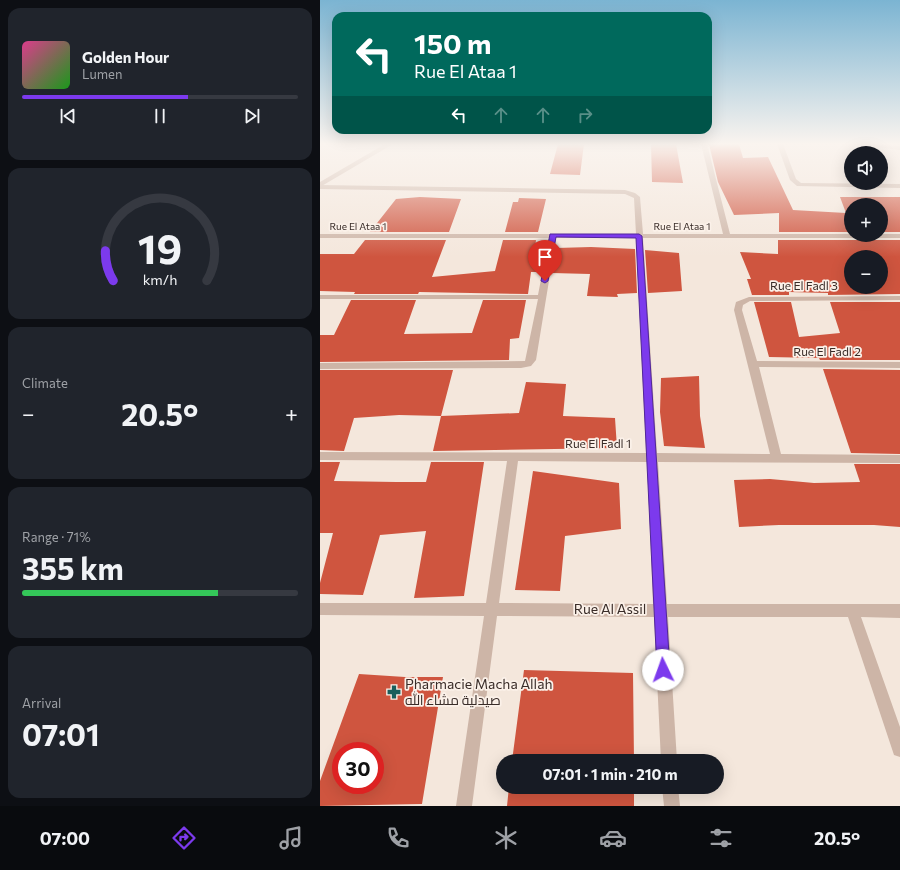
<!DOCTYPE html>
<meta charset="utf-8">
<style>
:root{--surface:#171b24;--page:#20242c;--text:#f1f3f6;--muted:#9ea1a6;--line:#363941;--accent:#7c3aed}
body{margin:0;font-family:Commissioner,Cairo,sans-serif;background:var(--page);color:var(--text);height:100vh;display:flex;flex-direction:column;font-size:15px;white-space:nowrap}
*{box-sizing:border-box;margin:0}
p{font-size:13px;color:var(--muted)}
.icon{flex:none;width:22px;height:22px;fill:none;stroke:currentColor;stroke-width:2;stroke-linecap:round;stroke-linejoin:round}
.map{position:relative;flex:1;overflow:hidden}
.side{display:flex;flex-direction:column;gap:8px;padding:8px;background:#0d0f14;width:320px}
.side>*{flex:none}
.hud{position:absolute;left:12px;top:12px;width:380px;height:122px;border-radius:12px;box-shadow:0 4px 16px #0002;background:#00695c;color:#fff;overflow:hidden}
.fabs{position:absolute;left:524px;top:146px;display:grid;gap:8px}
.fabs a{display:grid;place-items:center;width:44px;height:44px;border-radius:50%;background:var(--surface);box-shadow:0 4px 16px #0002;font-size:20px}
.speed{position:absolute;left:12px;top:742px;display:flex;gap:8px;font-size:20px;font-weight:700;text-align:center}
.speed>*{display:grid;place-content:center;width:52px;height:52px;border-radius:50%;background:var(--surface);box-shadow:0 4px 16px #0002;line-height:1}
.speed .limit{border:6px solid #d22;background:#fff;color:#111}
.pin{position:absolute;display:grid;place-items:center;width:34px;height:34px;color:#fff;margin:-41px -17px;border-radius:50% 50% 50% 0;rotate:-45deg;box-shadow:0 0 4px #0007}
.pin .icon{rotate:45deg}
.me{position:absolute;width:44px;margin:-22px;rotate:357deg;stroke-linejoin:round;filter:drop-shadow(0 0 3px #0008)}
.turn{display:flex;align-items:center;gap:14px;height:84px;padding:0 16px;font-size:18px}
.turn .icon{width:52px;height:52px;stroke-width:2.5}
.turn b{display:block;font-size:28px;line-height:34px}
.lanes{display:flex;align-items:center;height:38px;padding:0 16px;background:#0003;justify-content:center;gap:20px;direction:ltr}
.lanes .off{opacity:.35}
.big{font-size:30px;font-weight:700;line-height:1.1}
.side .widget{flex:1;display:flex;flex-direction:column;justify-content:center;gap:6px;min-width:0;padding:0 14px;border-radius:12px;background:var(--page)}
.side .dial{align-items:center;gap:0}
.dial svg{height:104px;overflow:visible;fill:none;stroke:var(--line);stroke-width:7;stroke-linecap:round;text-anchor:middle}
.dial text{fill:var(--text);stroke:none}
.song{display:flex;align-items:center;gap:12px}
.cover{width:48px;height:48px;border-radius:6px;background:linear-gradient(135deg,hsl(330 70% 55%),hsl(120 70% 35%))}
.played{height:4px;border-radius:2px;background:linear-gradient(90deg,var(--accent) 60%,var(--line) 60%)}
.keys{display:flex;justify-content:space-around;direction:ltr}
.heat{display:flex;justify-content:space-between;align-items:center;font-size:22px;direction:ltr}
.charge{height:6px;border-radius:3px;background:linear-gradient(90deg,#34c759 71%,var(--line) 0)}
.trip{position:absolute;left:176px;top:754px;width:228px;height:40px;border-radius:20px;background:var(--surface);box-shadow:0 4px 16px #0002;font-weight:700;line-height:40px;text-align:center}
.dock{display:flex;height:64px;justify-content:space-around;align-items:center;background:#090b0e;color:var(--muted)}
.dock .icon{width:28px;height:28px}
.dock .active{color:var(--accent)}
.dock b{font-size:18px;color:var(--text)}
main{display:flex;flex:1;min-height:0}
.map>svg:first-child{display:block}
.building{fill:#cf553f;fill-rule:evenodd}
.lines{fill:none;stroke-linecap:round;stroke-linejoin:round}
.minor{fill:#cdb5a7;fill-rule:evenodd}
.tertiary{fill:#cdb5a7;fill-rule:evenodd}
.route{fill:#7c3aed;stroke:#51269a}
.labels{text-anchor:middle;stroke-width:3.5;stroke-linejoin:round;paint-order:stroke}
.far-street-label{font-size:10px;fill:#392c28;stroke:#fbf1e9}
.street-label{font-size:12px;fill:#392c28;stroke:#fbf1e9}
.near-street-label{font-size:14px;fill:#392c28;stroke:#fbf1e9}
.near-poi-label{font-size:14px;fill:#392c28;stroke:#fbf1e9;text-anchor:start}
</style>
<main>
<section class="side">
<div class="widget">
<div class="song"><i class="cover"></i><div><b>Golden Hour</b><p>Lumen</p></div></div>
<div class="played"></div>
<div class="keys"><svg class="icon" aria-label="previous" viewBox="0 0 24 24"><path d="M18 5L8 12l10 7zM5 5v14"/></svg><svg class="icon" aria-label="pause" viewBox="0 0 24 24"><path d="M8 5v14M16 5v14"/></svg><svg class="icon" aria-label="next" viewBox="0 0 24 24"><path d="M6 5l10 7-10 7zM19 5v14"/></svg></div>
</div>
<div class="widget dial"><svg viewBox="0 0 100 80">
<path d="M14 69A42 42 0 1 1 86 69"/>
<path d="M14 69A42 42 0 0 1 8 46" stroke="#7c3aed"/>
<text x="50" y="56" font-size="32" font-weight="700">19</text>
<text x="50" y="72" font-size="11">km/h</text>
</svg></div>
<div class="widget"><p>Climate</p>
<div class="heat"><a>−</a><b class="big">20.5°</b><a>+</a></div>
</div>
<div class="widget"><p>Range · 71%</p><b class="big">355 km</b><div class="charge"></div></div>
<div class="widget"><p>Arrival</p><b class="big">07:01</b></div>
</section>
<div class="map">
<svg width="580" height="806" viewBox="0 0 580 806">
<rect width="100%" height="100%" fill="#f4e7dc"/>
<path class="building" d="M238 144H264L260 175 230 174Z
M331 144H356L363 183 332 182Z
M389 144H419L423 158 448 157 473 210 526 213 520 197H580V232H561V205H531V232H459V213L414 215 398 182Z
M100 197 141 199 129 232H50L76 199Z
M199 198 226 199 218 232H185L193 202H198Z
M45 240H126L112 277 175 271 183 240H216L215 248H226L221 272H211L208 294 99 292 98 294H34L35 292 0 291V254H34Z
M458 240H580V294L508 295V293L469 292V295H432L427 279H431L420 252 458 254ZM531 257H561V287H531Z
M271 247 315 249 317 293 297 294 298 297 267 296 270 274 232 273 236 248Z
M325 250 359 253 362 291 328 293Z
M31 300H96L84 334 152 333 163 300H206L199 338 190 339 189 360 0 362V335H14Z
M434 302H471L479 337 520 333 510 302H580V360H500L499 358 449 357Z
M503 369 580 370V454L531 453Z
M0 370H133L121 416 79 415 34 418 24 451 0 450Z
M379 376 380 416 385 448 344 446 340 412 341 378Z
M206 382 246 384 243 416 295 418 297 448 113 451 121 416 199 413Z
M0 462H20L14 481 76 482H106L111 462H164L144 596 94 598 106 531 60 535 43 595 0 594V583L13 533H0Z
M534 464H580V527L554 525H459L419 527 414 480 450 479 494 483 540 482Z
M213 471 299 483 301 529 245 536 240 591 195 590Z
M204 670 313 673 314 761H192Z
M39 674 85 677H123L102 804 0 806V781ZM21 751H55V785H21Z
M189 787H314V806H187Z"/>
<g class="lines">
<path class="minor" d="M381 144H387L410 234H580V238H323L337 453 450 454 414 310 416 302 429 297 580 296V300L430 301 423 305 422 310 437 361 580 362V368L439 367 461 454 580 455V463L338 462 347 604H580V618L541 617 580 727V757L574 755 528 617H348L357 761H341L334 617 177 616 152 806H136L164 616 0 615V603H166L187 461 0 460V452L326 453 316 238H236L216 360 211 366 201 368 0 369V363L205 361 218 299H0V295H218L229 238H0V234H316L314 198 305 194 0 189V185L305 190 315 193 320 197 323 234H403ZM198 461 327 462 333 604 179 603Z
M457 144H463L476 179 481 183 580 184V188L477 186 470 180Z
M545 144 580 146V150L548 146Z
M342 787H358L360 806H344Z"/>
<path class="tertiary" d="M65 144H73L0 187V182Z"/>
</g>
<linearGradient id="sky" x2="0" y2="1"><stop stop-color="#7bb4d2"/><stop offset="0.56" stop-color="#faf4ef"/><stop offset="1" stop-color="#faf4ef" stop-opacity="0"/></linearGradient>
<rect width="580" height="257" fill="url(#sky)"/>
<path class="route" d="M230 234H319L322 236 350 670 348 674 343 676 339 674 337 670 316 238 236 237 228 281 225 283 221 281Z"/>
<defs>
<g id="pharmacy-bare" transform="scale(1.08)"><path d="M-2-6h4v4h4v4h-4v4h-4v-4h-4v-4h4Z" fill="#1a5e5c" stroke="#fbf1e9" stroke-width="2.5" paint-order="stroke"/></g>
</defs>
<g fill-rule="evenodd">
<use href="#pharmacy-bare" x="74" y="692"/>
</g>
<g class="labels">
<g class="far-street-label">
<text x="38" y="230">Rue El Ataa 1</text>
<text x="362" y="230">Rue El Ataa 1</text>
</g>
<g class="street-label">
<text x="484" y="290">Rue El Fadl 3</text>
<text x="507" y="356">Rue El Fadl 2</text>
<text x="278" y="448">Rue El Fadl 1</text>
</g>
<g class="near-street-label">
<text x="290" y="614">Rue Al Assil</text>
</g>
<g class="near-poi-label">
<text x="85" y="689">Pharmacie Macha Allah<tspan x="85" dy="16">صيدلية مشاء الله</tspan></text>
</g>
</g>
</svg>
<div class="fabs">
<a><svg class="icon" aria-label="sound" viewBox="0 0 24 24"><path d="M4 9h4l5-4v14l-5-4H4zM17 9q2 3 0 6"/></svg></a>
<a>+</a>
<a>−</a>
</div>
<div class="speed"><div class="limit">30</div></div>
<div class="pin" style="left:225px;top:281px;background:#d93025"><svg class="icon" aria-label="arrive" viewBox="0 0 24 24"><path d="M6 21V4h12l-3 4 3 4H6"/></svg></div>
<svg class="me" style="left:343px;top:670px" viewBox="-20 -20 40 40"><circle r="19" fill="#fff"/><path d="M0-13L10 11 0 6-10 11z" fill="#7c3aed"/></svg>
<div class="trip">07:01 · 1 min · 210 m</div>
<div class="hud">
<div class="turn"><svg class="icon" aria-label="left" viewBox="0 0 24 24"><path d="M17 20v-9H6M10 6l-5 5 5 5"/></svg><div><b>150 m</b>Rue El Ataa 1</div></div>
<div class="lanes"><svg class="icon" aria-label="left" viewBox="0 0 24 24"><path d="M17 20v-9H6M10 6l-5 5 5 5"/></svg><svg class="icon off" aria-label="ahead" viewBox="0 0 24 24"><path d="M12 20V5M6 11l6-6 6 6"/></svg><svg class="icon off" aria-label="ahead" viewBox="0 0 24 24"><path d="M12 20V5M6 11l6-6 6 6"/></svg><svg class="icon off" aria-label="right" viewBox="0 0 24 24"><path d="M7 20v-9h11M14 6l5 5-5 5"/></svg></div>
</div>
</div>
</main>
<nav class="dock">
<b>07:00</b>
<svg class="icon active" aria-label="directions" viewBox="0 0 24 24"><path d="M12 3l9 9-9 9-9-9zM9 14v-3h6M13 9l2 2-2 2"/></svg>
<svg class="icon" aria-label="music" viewBox="0 0 24 24"><path d="M9 18V5l10-2v13"/><circle cx="6" cy="18" r="3"/><circle cx="16" cy="16" r="3"/></svg>
<svg class="icon" aria-label="phone" viewBox="0 0 24 24"><path d="M5 4h4l2 5-3 2q2 4 5 5l2-3 5 2v4C11 20 4 13 5 4z"/></svg>
<svg class="icon" aria-label="climate" viewBox="0 0 24 24"><path d="M12 3v18M4 7l16 10M4 17L20 7"/></svg>
<svg class="icon" aria-label="car" viewBox="0 0 24 24"><path d="M5 17H2v-5l4-1 3-4h7l3 4 3 1v5h-3M9 17h6M6 11h13"/><circle cx="7" cy="17" r="2"/><circle cx="17" cy="17" r="2"/></svg>
<svg class="icon" aria-label="filters" viewBox="0 0 24 24"><path d="M4 7h16M4 17h16"/><circle cx="9" cy="7" r="2"/><circle cx="15" cy="17" r="2"/></svg>
<b>20.5°</b>
</nav>
